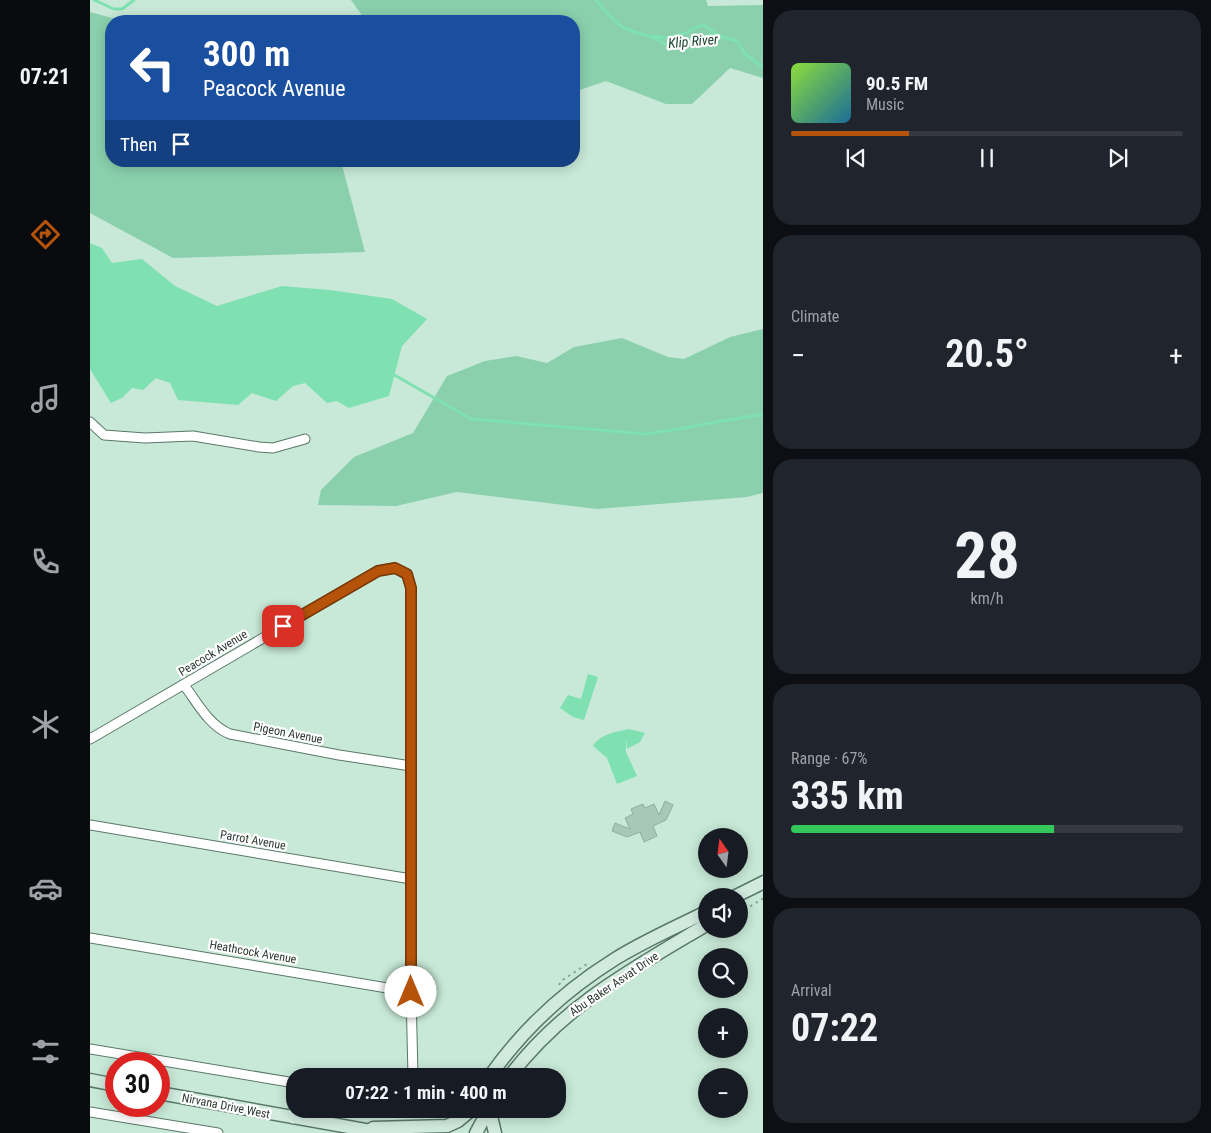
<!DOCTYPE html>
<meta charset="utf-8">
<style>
:root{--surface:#171b24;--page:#20242c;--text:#f1f3f6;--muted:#9ea1a6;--line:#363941;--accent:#b45309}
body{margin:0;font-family:"Roboto Condensed",sans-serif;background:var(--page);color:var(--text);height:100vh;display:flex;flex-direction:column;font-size:19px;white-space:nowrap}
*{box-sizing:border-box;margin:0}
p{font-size:16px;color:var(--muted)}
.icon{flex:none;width:28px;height:28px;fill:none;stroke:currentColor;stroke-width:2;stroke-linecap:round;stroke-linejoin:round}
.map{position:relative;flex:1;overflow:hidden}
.side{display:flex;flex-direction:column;gap:10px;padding:10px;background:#0d0f14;width:448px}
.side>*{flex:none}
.top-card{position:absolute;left:15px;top:15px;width:475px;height:152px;border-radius:20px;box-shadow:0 2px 12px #0003;background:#1a4fa0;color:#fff;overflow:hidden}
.needle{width:32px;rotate:346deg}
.buttons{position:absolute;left:608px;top:828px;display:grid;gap:10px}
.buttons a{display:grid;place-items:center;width:50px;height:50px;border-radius:50%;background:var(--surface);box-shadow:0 2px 12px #0003;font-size:25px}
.speed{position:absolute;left:15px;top:1052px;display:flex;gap:10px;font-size:25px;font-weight:700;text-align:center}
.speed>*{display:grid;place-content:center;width:65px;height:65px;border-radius:50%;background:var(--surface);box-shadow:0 2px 12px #0003;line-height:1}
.speed .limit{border:8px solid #d22;background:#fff;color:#111}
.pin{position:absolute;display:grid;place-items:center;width:42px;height:42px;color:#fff;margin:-21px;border-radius:10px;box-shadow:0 2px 8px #0006}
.me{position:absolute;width:55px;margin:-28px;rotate:0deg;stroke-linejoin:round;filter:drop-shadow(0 0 4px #0008)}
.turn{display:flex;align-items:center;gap:18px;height:105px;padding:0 15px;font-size:22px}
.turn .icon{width:65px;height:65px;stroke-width:2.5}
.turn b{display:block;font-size:35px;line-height:42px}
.then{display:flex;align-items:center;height:48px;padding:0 15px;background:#0003;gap:10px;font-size:19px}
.big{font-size:38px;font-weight:700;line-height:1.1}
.side .widget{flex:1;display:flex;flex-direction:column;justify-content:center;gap:8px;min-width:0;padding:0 18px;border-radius:20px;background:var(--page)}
.side .dial{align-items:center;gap:0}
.dial b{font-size:65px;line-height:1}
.song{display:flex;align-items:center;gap:15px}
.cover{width:60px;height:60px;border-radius:8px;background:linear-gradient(135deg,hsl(90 70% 55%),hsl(200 70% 35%))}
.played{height:5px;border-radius:2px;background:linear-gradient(90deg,var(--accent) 30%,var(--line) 30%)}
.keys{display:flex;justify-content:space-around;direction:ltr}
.heat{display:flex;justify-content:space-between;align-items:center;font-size:28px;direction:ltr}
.charge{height:8px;border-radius:4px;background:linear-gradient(90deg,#34c759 67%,var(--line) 0)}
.trip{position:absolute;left:196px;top:1068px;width:280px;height:50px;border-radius:20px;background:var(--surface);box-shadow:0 2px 12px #0003;font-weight:700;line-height:50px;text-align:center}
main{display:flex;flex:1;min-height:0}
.dock{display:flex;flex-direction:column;width:90px;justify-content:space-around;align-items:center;background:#090b0e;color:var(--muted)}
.dock .icon{width:35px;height:35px}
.dock .selected{color:var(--accent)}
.dock b{font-size:22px;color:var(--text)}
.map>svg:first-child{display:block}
.green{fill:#8ad0ad}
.water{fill:#7fe0b1}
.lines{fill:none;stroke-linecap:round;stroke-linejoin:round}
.stream{stroke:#7fe0b1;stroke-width:3}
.building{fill:#a8c8b7;stroke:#8eae9d}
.street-casing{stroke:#5a7868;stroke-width:11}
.secondary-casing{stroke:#5a7868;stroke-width:15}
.path{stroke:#8ca598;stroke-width:2;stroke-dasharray:2.5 4;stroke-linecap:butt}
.street{stroke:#fff;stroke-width:9}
.secondary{stroke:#d0eade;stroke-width:12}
.route-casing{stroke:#753606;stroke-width:12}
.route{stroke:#b45309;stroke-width:9}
.labels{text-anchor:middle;stroke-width:4.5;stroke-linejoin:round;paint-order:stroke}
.street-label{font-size:12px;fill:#2c3932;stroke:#fff}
.water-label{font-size:14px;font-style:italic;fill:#1a4330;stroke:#fff}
</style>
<main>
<nav class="dock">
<b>07:21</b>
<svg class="icon selected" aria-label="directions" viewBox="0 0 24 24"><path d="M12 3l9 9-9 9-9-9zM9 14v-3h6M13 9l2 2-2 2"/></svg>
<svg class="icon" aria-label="music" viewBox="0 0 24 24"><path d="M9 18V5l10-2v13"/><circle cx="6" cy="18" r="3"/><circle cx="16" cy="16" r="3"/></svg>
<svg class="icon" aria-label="phone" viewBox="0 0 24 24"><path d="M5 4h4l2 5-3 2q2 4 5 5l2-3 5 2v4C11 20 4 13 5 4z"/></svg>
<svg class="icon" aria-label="climate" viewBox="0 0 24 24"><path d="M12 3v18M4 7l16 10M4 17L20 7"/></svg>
<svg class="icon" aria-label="car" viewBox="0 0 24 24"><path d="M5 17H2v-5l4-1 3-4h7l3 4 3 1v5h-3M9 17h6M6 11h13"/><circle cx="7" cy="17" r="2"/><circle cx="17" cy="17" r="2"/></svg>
<svg class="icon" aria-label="filters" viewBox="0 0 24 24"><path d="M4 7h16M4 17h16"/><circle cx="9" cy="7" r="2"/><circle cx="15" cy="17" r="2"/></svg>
</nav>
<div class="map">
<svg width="674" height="1133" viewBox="0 0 674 1133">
<rect width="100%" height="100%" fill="#c8e9d7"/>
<path class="green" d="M261 0H616L618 6 673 5V78L640 68 602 104H576L516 81 484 92V21H276Z
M0 12 33 21H21V161H251L275 252 83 258 0 213Z
M673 329V493L657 497 507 509 367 492 306 506 228 505 231 490 264 457 323 433 357 376 395 361 426 356 457 363 484 347 532 338 578 357 594 359 640 337Z"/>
<path class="water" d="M0 243 12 248 22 263 52 259 85 286 127 306 192 286 240 290 302 299 337 319 312 346 299 396 259 408 247 401 237 403 215 383 203 386 186 401 162 393 148 405 88 400 80 383 66 378 53 390 42 388 32 398 21 403 0 369Z
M498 674 508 677 494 720 483 717 470 708 478 695 491 699Z
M539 729 555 733 550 742 537 749 536 738V752L547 776 527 784 517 758 503 746C510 734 526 732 539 729Z"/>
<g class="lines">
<path class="stream" d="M4 0 24 9H32L44 0
M506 0C515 10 525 25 539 30 551 35 561 34 572 43H595L618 36H629L647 41 655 54 674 68
M564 36 575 38 596 33 609 26H615L629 36
M301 373 381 419 557 434 674 414"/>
</g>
<path class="building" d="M575 801 583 805 576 820 563 826 567 836 554 842 550 832 537 837 522 831 525 823 540 829 535 818 543 814 541 809 553 804 555 808 564 804 569 815Z"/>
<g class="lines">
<g class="street-casing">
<path id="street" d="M0 422 14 435 55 438 103 436 169 447 183 448 215 439
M94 685C107 702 119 726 140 734L249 755 321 766
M0 739 288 571 305 568 317 575 321 588V992L323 1076
M0 825 321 879
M0 938 321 992
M0 1049 205 1083
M0 1112 128 1133
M203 1119 205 1103"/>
</g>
<g class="secondary-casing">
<path id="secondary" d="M646 896 674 882
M400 1076C433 1029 477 989 525 959 554 941 586 927 616 912
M420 1076C473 1006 542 969 616 925
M0 1080 26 1085
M69 1093 292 1133
M403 1109 401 1116 405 1133
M283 1128 357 1126 368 1121 380 1111
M386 1133 399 1109"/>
</g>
<path class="path" d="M626 896 636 891
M649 913 674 898
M469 985 471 981 497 964"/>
<use href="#street" class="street"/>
<use href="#secondary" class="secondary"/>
</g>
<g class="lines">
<g class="route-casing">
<path id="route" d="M193 626 288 571 305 568 317 574 321 588V992"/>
</g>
<use href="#route" class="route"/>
</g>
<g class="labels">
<g class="street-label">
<text transform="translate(123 653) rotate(-31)" y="4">Peacock Avenue</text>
<text transform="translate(198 733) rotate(11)" y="4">Pigeon Avenue</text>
<text transform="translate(163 840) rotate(10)" y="4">Parrot Avenue</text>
<text transform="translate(163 952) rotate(10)" y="4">Heathcock Avenue</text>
<text transform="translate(524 984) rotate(-34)" y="4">Abu Baker Asvat Drive</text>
<text transform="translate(136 1106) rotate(11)" y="4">Nirvana Drive West</text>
</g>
<g class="water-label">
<text transform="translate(603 41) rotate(-5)" y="5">Klip River</text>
</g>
</g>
</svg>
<div class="buttons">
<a><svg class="needle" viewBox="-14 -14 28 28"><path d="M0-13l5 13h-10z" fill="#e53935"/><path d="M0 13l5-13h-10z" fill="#9ea1a6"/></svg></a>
<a><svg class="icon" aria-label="sound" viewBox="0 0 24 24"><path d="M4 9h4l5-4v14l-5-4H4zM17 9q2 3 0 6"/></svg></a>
<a><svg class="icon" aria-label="search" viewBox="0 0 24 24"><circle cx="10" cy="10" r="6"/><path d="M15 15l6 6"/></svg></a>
<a>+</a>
<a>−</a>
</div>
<div class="speed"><div class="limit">30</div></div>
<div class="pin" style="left:193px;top:626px;background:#d93025"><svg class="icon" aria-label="arrive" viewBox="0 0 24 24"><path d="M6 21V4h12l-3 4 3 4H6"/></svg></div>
<svg class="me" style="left:321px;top:992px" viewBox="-20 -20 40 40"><circle r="19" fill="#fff"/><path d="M0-13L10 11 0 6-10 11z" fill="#b45309"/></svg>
<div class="trip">07:22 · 1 min · 400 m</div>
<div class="top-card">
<div class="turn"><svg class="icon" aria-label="left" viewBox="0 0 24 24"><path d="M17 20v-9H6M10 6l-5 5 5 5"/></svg><div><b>300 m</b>Peacock Avenue</div></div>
<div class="then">Then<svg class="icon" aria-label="arrive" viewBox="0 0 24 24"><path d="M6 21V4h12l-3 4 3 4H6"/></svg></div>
</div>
</div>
<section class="side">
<div class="widget">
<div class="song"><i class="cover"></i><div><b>90.5 FM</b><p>Music</p></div></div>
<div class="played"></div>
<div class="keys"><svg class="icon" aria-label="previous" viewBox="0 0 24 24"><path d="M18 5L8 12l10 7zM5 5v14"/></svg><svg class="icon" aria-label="pause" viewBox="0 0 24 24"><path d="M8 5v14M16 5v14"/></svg><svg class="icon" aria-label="next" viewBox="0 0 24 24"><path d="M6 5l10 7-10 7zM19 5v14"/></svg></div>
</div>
<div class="widget"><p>Climate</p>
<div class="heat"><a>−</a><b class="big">20.5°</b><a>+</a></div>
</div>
<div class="widget dial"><b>28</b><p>km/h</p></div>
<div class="widget"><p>Range · 67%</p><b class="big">335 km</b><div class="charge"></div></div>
<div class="widget"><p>Arrival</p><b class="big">07:22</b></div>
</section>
</main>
